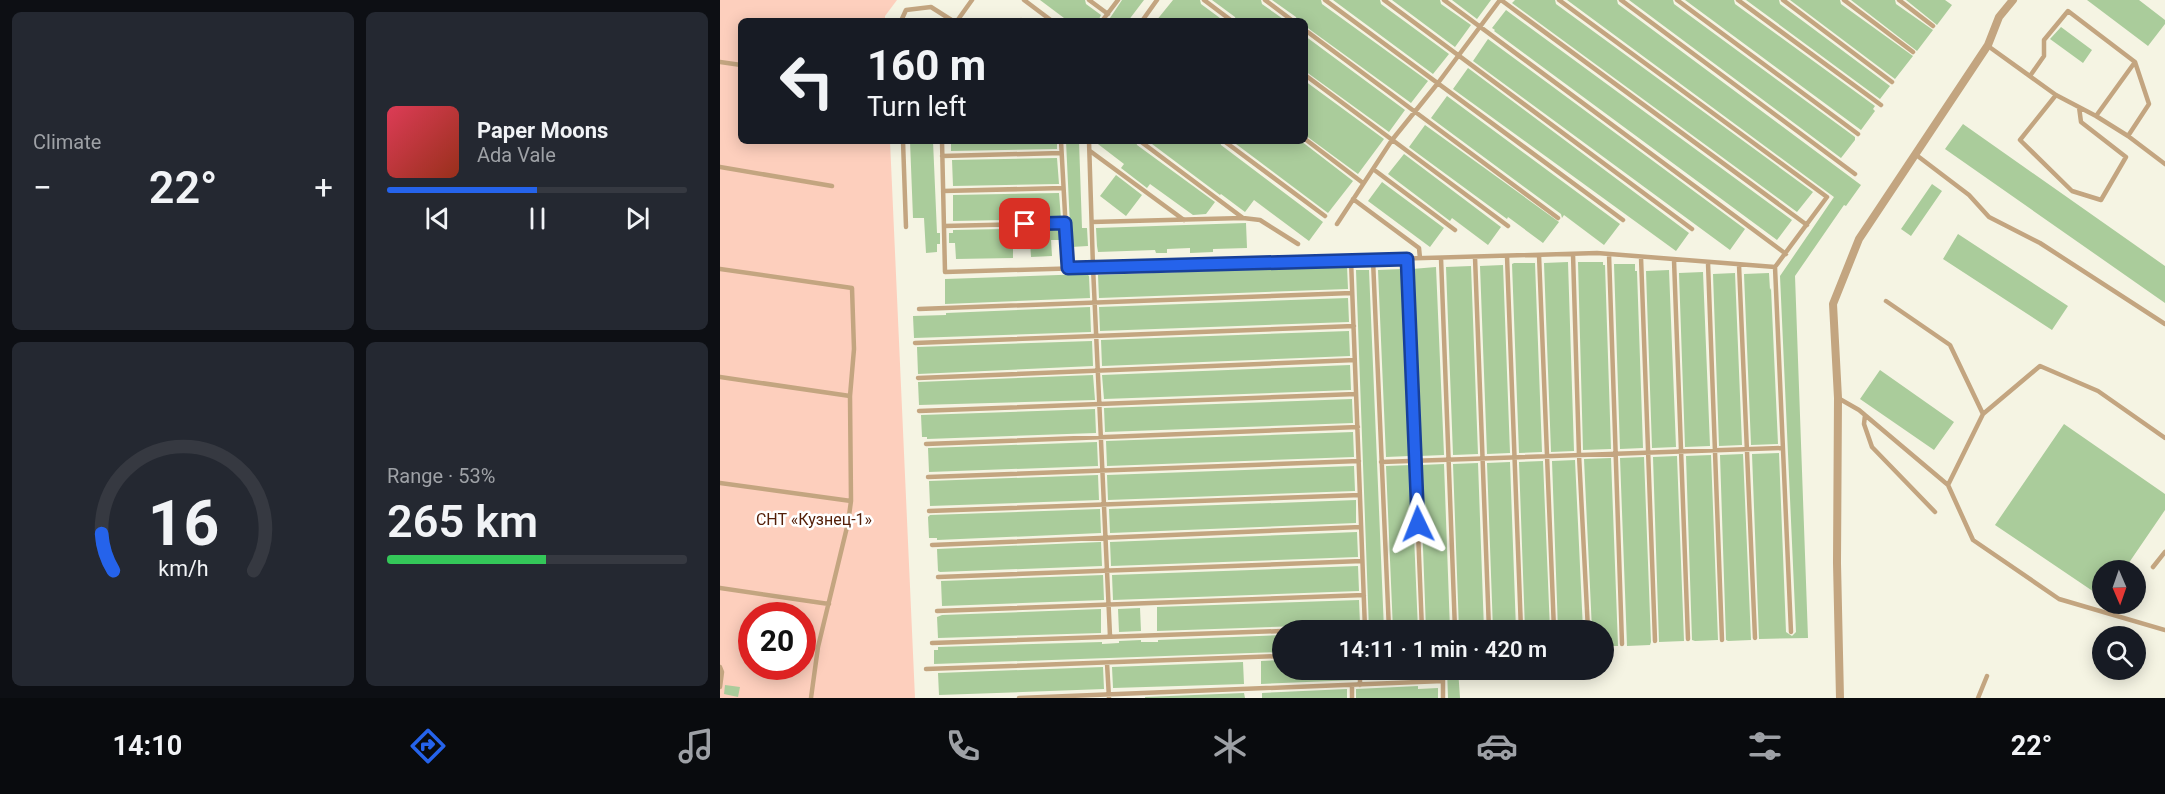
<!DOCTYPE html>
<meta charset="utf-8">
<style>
:root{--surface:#171b24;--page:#242831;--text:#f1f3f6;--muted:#9ea1a6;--line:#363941;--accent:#2563eb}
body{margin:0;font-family:Roboto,sans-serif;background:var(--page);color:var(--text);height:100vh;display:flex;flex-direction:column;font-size:22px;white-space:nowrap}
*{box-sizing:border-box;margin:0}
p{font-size:20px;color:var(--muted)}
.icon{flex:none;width:33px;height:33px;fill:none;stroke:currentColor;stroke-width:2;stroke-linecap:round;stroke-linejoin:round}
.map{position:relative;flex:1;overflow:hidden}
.panel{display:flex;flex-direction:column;gap:12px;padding:12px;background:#0d0f14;width:720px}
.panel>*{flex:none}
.guide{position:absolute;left:18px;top:18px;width:570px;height:126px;border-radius:9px;box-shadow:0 3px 15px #0003;background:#171b24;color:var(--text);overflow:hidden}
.needle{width:39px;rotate:178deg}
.buttons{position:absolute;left:1372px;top:560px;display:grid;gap:12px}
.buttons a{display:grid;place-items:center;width:54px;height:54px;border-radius:50%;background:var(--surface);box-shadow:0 3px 15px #0003;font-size:30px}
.speed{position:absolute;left:18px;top:602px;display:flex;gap:12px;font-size:30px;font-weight:700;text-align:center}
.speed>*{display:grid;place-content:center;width:78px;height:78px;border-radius:50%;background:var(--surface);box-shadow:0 3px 15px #0003;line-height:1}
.speed .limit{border:9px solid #d22;background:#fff;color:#111}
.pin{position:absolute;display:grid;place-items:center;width:51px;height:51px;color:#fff;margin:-26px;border-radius:12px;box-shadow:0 3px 9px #0006}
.me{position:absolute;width:66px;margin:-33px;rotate:358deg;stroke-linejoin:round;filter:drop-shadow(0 0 4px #0008)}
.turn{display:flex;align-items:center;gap:21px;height:126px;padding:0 30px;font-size:27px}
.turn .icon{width:78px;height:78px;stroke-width:2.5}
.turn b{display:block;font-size:42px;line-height:51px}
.big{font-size:45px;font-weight:600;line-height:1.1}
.panel .widget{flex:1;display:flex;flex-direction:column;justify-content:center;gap:9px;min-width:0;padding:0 21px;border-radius:9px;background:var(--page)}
.panel .dial{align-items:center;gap:0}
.dial svg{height:156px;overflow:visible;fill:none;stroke:var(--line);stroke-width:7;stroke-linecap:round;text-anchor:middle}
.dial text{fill:var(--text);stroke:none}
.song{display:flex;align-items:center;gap:18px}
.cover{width:72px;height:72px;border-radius:9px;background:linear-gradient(135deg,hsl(350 70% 55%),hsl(10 70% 35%))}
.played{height:6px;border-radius:3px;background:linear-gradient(90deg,var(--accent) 50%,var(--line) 50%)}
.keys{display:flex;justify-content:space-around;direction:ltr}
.heat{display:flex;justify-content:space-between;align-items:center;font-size:33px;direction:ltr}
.charge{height:9px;border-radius:4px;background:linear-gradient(90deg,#34c759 53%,var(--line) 0)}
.panel .tiles{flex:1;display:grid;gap:12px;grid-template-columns:repeat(2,1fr)}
.trip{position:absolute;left:552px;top:620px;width:342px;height:60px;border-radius:30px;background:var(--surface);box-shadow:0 3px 15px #0003;font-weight:600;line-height:60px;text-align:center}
.menu{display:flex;height:96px;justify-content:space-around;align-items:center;background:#090b0e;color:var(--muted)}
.menu .icon{width:42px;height:42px}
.menu .selected{color:var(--accent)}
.menu b{font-size:27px;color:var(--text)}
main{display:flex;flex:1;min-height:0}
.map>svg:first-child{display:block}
.green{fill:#fdcfbd;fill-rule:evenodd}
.building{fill:#aacc9b}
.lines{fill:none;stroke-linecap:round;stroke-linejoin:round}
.lane{stroke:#c3a580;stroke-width:4.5}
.street{stroke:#c3a580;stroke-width:8}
.route-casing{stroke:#184099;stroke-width:15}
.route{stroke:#2563eb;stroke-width:10}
.labels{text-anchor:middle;stroke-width:5;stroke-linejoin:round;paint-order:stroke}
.park-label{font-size:16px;fill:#552009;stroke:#fff}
</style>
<main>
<section class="panel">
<div class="tiles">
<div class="widget"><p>Climate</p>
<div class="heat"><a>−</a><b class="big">22°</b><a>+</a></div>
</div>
<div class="widget">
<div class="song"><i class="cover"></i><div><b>Paper Moons</b><p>Ada Vale</p></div></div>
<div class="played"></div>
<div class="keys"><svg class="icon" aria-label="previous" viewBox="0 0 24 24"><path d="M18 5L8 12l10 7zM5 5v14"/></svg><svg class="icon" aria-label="pause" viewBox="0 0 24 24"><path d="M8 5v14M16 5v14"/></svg><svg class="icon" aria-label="next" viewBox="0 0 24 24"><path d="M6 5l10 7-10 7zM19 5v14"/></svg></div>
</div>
<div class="widget dial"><svg viewBox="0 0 100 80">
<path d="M14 69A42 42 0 1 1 86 69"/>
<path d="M14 69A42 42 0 0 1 8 50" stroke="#2563eb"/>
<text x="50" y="56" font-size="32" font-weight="700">16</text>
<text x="50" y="72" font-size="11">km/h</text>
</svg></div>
<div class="widget"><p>Range · 53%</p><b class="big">265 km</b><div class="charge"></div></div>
</div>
</section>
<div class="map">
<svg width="1445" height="698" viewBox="0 0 1445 698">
<rect width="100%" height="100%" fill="#f5f4e3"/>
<path class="green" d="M0 0H177L165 16V21H21V141H170L195 698H0ZM32 615H82V666H32Z"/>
<path class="building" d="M320 0H365L366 4 381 15 378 21H348Z
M402 0H424L408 21H388Z
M453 0H480L481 4 504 21H436Z
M492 0H541L542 4 566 21H516L515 17Z
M552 0H601L602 4 708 81 691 103 585 26V21H577L576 17Z
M613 0H660L661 4 729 54 713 74Z
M672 0H720L721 4 751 25 735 47Z
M732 0H771L757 19Z
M795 0H835L836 4 1093 192 1077 212 792 3Z
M847 0H897L898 4 1141 185 1126 206 1124 205 1075 276 1088 638 1039 639 1032 454 1059 453 1066 632 1072 636 1076 632 1060 276 1114 197Z
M909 0H953L954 4 1135 137V140L1121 158Z
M965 0H1014L1015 4 1155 106 1153 109 1155 111 1141 130Z
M1026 0H1059L1060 4 1170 86 1160 99Z
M1070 0H1120L1121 4 1193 56 1175 79Z
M1131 0H1175L1176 4 1213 30 1197 51Z
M1186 0H1225L1232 5 1217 25Z
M1367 0H1419L1445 20V24L1428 46Z
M786 10 1072 220 1057 240 774 31 775 30 772 28Z
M1341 27 1372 50 1363 63 1330 39Z
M585 36 685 110 669 132 585 71Z
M768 39 1025 229 1010 250 753 61Z
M748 68 969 233 956 251 733 89Z
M585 81 664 139 638 174 585 135Z
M727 96 900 224 884 245 844 215 842 218 841 214 711 118Z
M1243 124 1445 266V303L1225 149Z
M705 125 839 222 823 243 788 217 787 219 689 147Z
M190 141H213L217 233H220V244H217V252L206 253 204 218H193Z
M231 141H337V149L231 151Z
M346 141H359L362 228H367L368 246 351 247Z
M374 141H416L417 145 495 202 486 214 473 215 430 184 427 188 401 168 404 164Z
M428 141H500L501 145 603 222 589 241 534 200 525 212 501 194 500 195Z
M512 141H581L633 181 608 213Z
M684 154 781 227 768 245 732 218 730 221 668 174Z
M337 158 339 184 233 186 232 160Z
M396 175 422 195 406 216 380 196Z
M662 182 724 228 710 247 648 201Z
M1212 184 1222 191 1191 236 1181 229Z
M339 193 341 219 233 221V195Z
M526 223 527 248 493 249V252L470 253V248L447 249V253H436L435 250 378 252 377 246 376 228Z
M341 228 342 240H331L332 256 311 257 310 241 293 242V258L236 259 235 243H229V233H233V230Z
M1238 234 1348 306 1332 330 1223 259Z
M848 262 854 451 831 452 824 263Z
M858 262H883V265H885L891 449 863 450Z
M794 263H815L822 452 799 453 792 264Z
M894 264H915V271H917L923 448 900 449Z
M783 265 790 453 767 454 760 266Z
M627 266 628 289 379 298 378 275Z
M751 266 758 454 733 455 726 267Z
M716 267 724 455 699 456 692 269Z
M683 269 690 456 666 457 658 270Z
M636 270H649L664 630H649Z
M949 270 956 447 932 448 926 271Z
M983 272 990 446 965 447 959 273Z
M1015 273 1022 445 999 446 993 274Z
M1049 273 1050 290 1051 288 1058 444 1031 445 1024 274Z
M367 274 369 276 370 298 225 304V279Z
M628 298 629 322 380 331 379 307Z
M370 307 371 332 194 338 193 316 226 315V313Z
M629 331 630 356 382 366 381 340Z
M372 341 373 366 198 374 197 347Z
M630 365 631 390 384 399 382 375Z
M1160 370 1234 422 1214 450 1140 399Z
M373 375 375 400 199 405 198 382Z
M632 399 633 423 385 432 384 408Z
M375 409 376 433 207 439V437H202L201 415Z
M1344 424 1445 494V510L1404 570H1383V598L1275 525Z
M633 432 634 457 387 466 386 441Z
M377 442 378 466 209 472 208 448Z
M1023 454 1031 640 1008 641 1006 640 1000 455Z
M991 455 998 640 975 641 972 640 966 456Z
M957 456 964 641 939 642 933 457Z
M924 457 931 642 930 645 907 646 900 458Z
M891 458 898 646H884V630H872L864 459Z
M855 460 863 630H838L832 461Z
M823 461 830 630H805L799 462Z
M790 462 796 630H773L767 463Z
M758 463 764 630H739L733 464Z
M724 464 730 630H706L700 465Z
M691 465 698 630H673L666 466Z
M634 466 635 491 388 500 387 475Z
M378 475 379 500 210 506 209 481Z
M636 500V523L390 533 389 509Z
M380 509 381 533 217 540V538H209L208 517 210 515Z
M637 532 638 557 391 566 390 542Z
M381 542 382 566 220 572 218 571 217 549Z
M638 566 639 591 393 600 392 575Z
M383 575 384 600 222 606 221 581Z
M639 600 640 624 437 631V607Z
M420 608 421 631 399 632 398 609Z
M381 609V633L218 638 217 617 222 615Z
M562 635V652L214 664V650H218V647L382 642V644L399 643V641L421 640V642H438V640Z
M562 660V669H636V680L541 684V661Z
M523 662 524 684 393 688 392 667Z
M383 667 384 689 219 695 218 673Z
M645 669H698V678L645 680Z
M727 669H738L740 698H728Z
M5 685 20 687 18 697 4 694Z
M698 686V689L718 688V698H636V689Z
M627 689V698H542V693Z
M524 693 525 698H425V697Z"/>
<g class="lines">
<path class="lane" d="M304 0 332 21
M369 0 388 14
M484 0 512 21
M545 0 573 21
M605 0 903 220
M664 0 972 229
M724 0 1066 254
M781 0 1087 225
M839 0 1107 197 1055 267
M901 0 1135 174
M957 0 1138 134
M1018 0 1161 105
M1063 0 1172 82
M1124 0 1193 52
M1179 0 1213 26
M301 20V21
M181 21 186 10 211 7 233 21
M237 21 252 0
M382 21 398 0
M422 21 437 0
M585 30 838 218
M1268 46 1336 95 1376 116 1408 136 1445 164
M0 62 21 65
M585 75 788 226
M1310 76 1324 56V40L1348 11 1415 62 1376 116
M1336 95 1300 140 1352 191 1381 200 1406 157 1361 122 1359 107
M1408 136 1429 104 1415 62
M585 139 643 183
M183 141 186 227
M222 141 225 272 877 253 1055 267 1071 632
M341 141 348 268
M369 141 373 267 390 636
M504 141 605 216
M370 151 464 220
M1195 154 1249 195 1269 217 1320 243 1445 324
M222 156 341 153
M0 167 112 186
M653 169 735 230
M223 191 343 188
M633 199 699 248 700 258
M523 218 540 220 578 244
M372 222 523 218 420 141
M617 224 672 140 718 83 780 0
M224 226 345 223
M853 254 859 455 868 630
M889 254 902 644
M819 255 834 630
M787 256 801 630
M755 257 769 630
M921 257 935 641
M721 258 735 630
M687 259 702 630
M653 260 669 630
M954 260 968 639
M988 263 1002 640
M1019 265 1035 638
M0 269 132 288 134 349 130 396 131 501 128 523 98 647 91 698
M1166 301 1230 345 1263 414 1228 485
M199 309 632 293
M195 343 634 326
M0 377 130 396
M198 378 635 360
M1118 398 1139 410 1228 485 1253 540 1339 599 1445 630
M199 411 636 394
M1263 414 1320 366 1378 391 1445 438
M1145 415 1144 424 1152 447 1215 512
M206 444 638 427
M661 462 1063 448
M208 477 639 461
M0 483 131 501
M209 511 640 495
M212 545 641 527
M1433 567 1445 552
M218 577 642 561
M0 588 109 604
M217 611 644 595
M617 630 645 629 631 260
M212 643 562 631
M387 663 389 698
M0 667 2 672 0 687
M206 669 562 656
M640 669V685
M719 669 723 677V698
M632 685V698
M299 698 723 681
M1258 698 1267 676"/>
<path class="street" d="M1120 698 1117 563 1118 398 1113 304 1139 239 1268 45 1279 17 1293 0"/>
</g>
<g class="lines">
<g class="route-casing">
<path id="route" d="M305 224 345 223 348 268 687 259 698 524"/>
</g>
<use href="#route" class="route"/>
</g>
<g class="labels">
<g class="park-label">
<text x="94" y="525">СНТ «Кузнец-1»</text>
</g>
</g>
</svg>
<div class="buttons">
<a><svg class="needle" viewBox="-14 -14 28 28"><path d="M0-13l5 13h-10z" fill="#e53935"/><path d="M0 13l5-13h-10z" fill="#9ea1a6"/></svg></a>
<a><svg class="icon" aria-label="search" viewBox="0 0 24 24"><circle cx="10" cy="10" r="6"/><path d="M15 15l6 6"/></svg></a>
</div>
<div class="speed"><div class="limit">20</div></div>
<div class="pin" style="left:305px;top:224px;background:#d93025"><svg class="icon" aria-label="arrive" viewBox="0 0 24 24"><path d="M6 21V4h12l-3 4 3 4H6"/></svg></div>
<svg class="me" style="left:698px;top:524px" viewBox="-20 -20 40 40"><path d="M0-17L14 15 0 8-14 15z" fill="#2563eb" stroke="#fff" stroke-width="4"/></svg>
<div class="trip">14:11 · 1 min · 420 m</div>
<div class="guide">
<div class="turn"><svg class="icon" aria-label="left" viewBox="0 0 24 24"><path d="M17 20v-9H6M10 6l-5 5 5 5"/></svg><div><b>160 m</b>Turn left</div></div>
</div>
</div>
</main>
<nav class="menu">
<b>14:10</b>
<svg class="icon selected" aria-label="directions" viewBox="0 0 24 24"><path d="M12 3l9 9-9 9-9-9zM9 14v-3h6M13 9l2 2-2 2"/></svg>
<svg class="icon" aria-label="music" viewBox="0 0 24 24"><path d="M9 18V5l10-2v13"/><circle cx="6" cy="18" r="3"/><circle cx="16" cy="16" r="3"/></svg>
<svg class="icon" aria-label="phone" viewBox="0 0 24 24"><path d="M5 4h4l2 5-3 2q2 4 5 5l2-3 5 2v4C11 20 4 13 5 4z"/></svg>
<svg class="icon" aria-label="climate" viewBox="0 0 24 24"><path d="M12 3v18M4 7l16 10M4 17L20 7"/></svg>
<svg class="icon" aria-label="car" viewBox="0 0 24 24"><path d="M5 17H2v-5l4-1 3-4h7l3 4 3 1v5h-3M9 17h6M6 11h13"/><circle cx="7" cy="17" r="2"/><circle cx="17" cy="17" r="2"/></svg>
<svg class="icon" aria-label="filters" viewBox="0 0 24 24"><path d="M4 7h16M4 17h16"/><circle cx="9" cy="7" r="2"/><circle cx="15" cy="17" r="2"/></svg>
<b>22°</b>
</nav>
